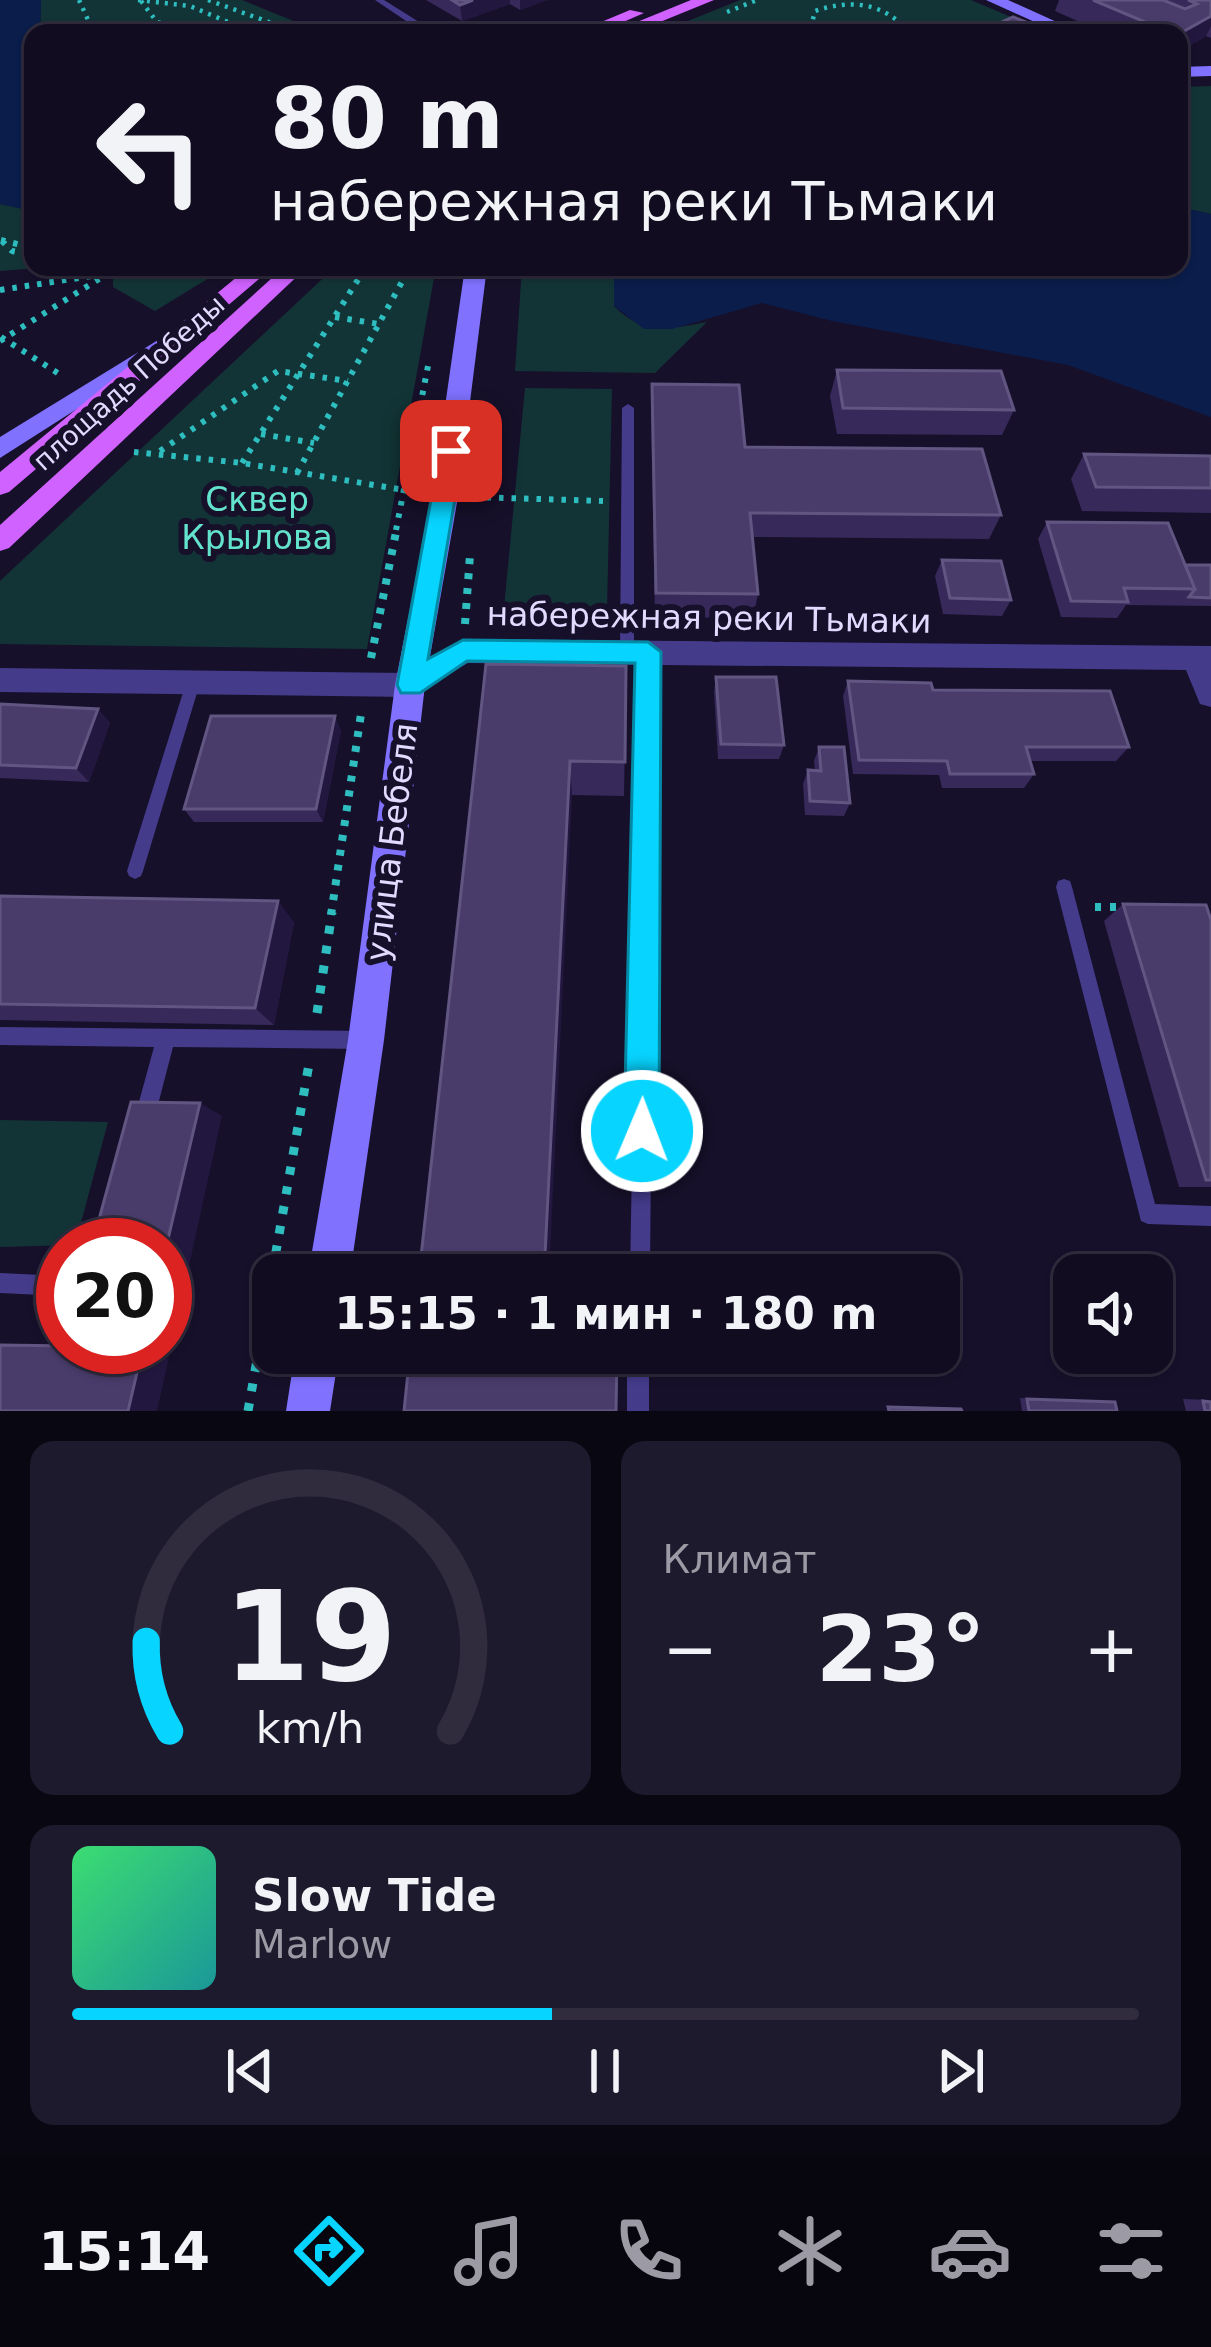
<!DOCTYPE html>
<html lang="ru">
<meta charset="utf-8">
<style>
:root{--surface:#110c20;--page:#1e1a2d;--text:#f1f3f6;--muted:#9c9ba5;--line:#302c3e;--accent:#07d4ff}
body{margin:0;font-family:"DejaVu Sans",sans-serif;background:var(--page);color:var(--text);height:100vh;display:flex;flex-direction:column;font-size:45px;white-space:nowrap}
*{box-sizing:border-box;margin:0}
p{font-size:39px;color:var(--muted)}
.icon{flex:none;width:66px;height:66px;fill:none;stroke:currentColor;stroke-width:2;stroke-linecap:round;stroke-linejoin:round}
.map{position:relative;height:1411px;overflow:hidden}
.sheet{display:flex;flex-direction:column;gap:30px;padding:30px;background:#090712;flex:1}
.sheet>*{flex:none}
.banner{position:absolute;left:24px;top:24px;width:1164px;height:252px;border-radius:24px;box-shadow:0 3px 9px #0004,0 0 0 3px var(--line);background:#110c20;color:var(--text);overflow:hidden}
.tools{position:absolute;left:1053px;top:1254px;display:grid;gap:24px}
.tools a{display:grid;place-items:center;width:120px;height:120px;border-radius:24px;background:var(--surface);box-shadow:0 3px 9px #0004,0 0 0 3px var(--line);font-size:60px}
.speed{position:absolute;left:36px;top:1218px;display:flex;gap:24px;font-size:60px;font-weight:700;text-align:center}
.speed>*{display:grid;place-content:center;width:156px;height:156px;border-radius:50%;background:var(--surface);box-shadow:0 3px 9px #0004,0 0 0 3px var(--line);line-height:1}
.speed .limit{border:18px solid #d22;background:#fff;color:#111}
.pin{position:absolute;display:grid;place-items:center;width:102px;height:102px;color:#fff;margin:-51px;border-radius:24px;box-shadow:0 6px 18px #0006}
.me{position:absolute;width:132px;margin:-66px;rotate:1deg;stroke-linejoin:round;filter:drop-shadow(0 0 9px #0008)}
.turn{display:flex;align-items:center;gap:42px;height:252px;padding:0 48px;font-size:54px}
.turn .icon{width:156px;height:156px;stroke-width:2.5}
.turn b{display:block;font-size:84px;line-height:102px}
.big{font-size:90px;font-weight:600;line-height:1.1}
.sheet .tile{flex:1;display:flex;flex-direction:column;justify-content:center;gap:18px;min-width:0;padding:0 42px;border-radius:24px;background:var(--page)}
.sheet .dial{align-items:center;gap:0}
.dial svg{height:312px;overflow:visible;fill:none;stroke:var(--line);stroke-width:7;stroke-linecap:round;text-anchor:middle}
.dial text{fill:var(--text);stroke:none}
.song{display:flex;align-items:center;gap:36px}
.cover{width:144px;height:144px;border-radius:18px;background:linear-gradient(135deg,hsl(140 70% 55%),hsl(180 70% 35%))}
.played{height:12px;border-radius:6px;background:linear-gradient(90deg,var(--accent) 45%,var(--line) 45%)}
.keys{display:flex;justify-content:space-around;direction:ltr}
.heat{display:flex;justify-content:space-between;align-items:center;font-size:66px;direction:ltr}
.sheet .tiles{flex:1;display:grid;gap:30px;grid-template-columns:1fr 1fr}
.tile:last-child{grid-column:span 2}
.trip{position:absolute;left:252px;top:1254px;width:708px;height:120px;border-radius:24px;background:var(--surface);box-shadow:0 3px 9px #0004,0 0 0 3px var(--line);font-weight:600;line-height:120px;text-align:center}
.tabs{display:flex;height:192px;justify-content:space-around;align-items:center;background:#07050d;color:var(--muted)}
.tabs .icon{width:84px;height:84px}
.tabs .current{color:var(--accent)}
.tabs b{font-size:54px;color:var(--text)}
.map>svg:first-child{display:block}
.green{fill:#133436}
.water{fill:#0a1d4b}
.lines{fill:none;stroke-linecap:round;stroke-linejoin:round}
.path-far3{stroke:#2ebec0;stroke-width:4.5;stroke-dasharray:3 6;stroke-linecap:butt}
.path-far2{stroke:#2ebec0;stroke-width:6;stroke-dasharray:4.5 8;stroke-linecap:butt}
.path-far1{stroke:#2ebec0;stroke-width:8;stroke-dasharray:6 9;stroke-linecap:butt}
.path{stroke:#2ebec0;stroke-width:9;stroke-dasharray:8 12;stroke-linecap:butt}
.lane{fill:#443b8b;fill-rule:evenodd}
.street{fill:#443b8b;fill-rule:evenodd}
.secondary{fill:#8072ff;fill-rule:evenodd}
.primary{fill:#d062ff;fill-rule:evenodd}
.wall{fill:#372959}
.shaded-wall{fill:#22173f}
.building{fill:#493c6b;stroke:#615582;stroke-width:3}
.route{fill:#07d4ff;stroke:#058aa6;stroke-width:3}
.labels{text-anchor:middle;stroke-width:12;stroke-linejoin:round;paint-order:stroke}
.far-street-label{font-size:27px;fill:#e2dbff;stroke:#17102b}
.park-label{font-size:33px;fill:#63e3cd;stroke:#17102b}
.street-label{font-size:33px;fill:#e2dbff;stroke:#17102b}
</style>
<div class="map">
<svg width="1211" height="1411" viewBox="0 0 1211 1411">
<rect width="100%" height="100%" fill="#17102b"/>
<path class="green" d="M41 0H242L323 33H40Z
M740 0H971L1049 33H658Z
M1211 86V214L1179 207V87Z
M0 204 33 211V267H51L0 271Z
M131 267H227L155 311 113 287V276Z
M335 267H436L367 649 0 644V581Z
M522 267H614V306C642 335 670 329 707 322L655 373 515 371Z
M525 388 612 389 607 609 504 608Z
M0 1120 108 1122 75 1245 0 1247Z"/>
<path class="water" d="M0 0H41L40 33H33V211L0 204Z
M1179 207 1211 214V417L1068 365 832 321 762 303 672 329H644L614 306V267H1179Z"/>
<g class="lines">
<path class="path-far3" d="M79 0 94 33
M138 0 190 6 254 33
M208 0 299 33
M141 1 157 22 200 33
M727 12 757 0
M898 28 927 33
M789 33 816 29
M822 33 812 23 815 11C845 1 873 1 898 21L894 33"/>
<path class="path-far2" d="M1 240 33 248
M2 241 12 251 33 255
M387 267 446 272
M0 290 105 274
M335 317 379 324
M1 337 64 377
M0 341 118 267
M261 434 314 443
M160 451 278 371 348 381
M134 452 242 463 404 490
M242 463 366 267
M297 473 409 269
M474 497 603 501
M396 530 428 366"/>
<path class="path-far1" d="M465 624 470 555
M371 658 397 527
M1095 907H1128
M331 915 361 714"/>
<path class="path" d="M317 1013 332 912
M248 1411 309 1064"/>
<path class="lane" d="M375 0H384L427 27 443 33 421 31Z
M628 404 634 408V653L632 657H622L620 653 622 408Z
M648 647 653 649 655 653 650 1275H630L641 653 643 649Z
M193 677 198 679 200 683 143 871 141 876 135 879 129 876 127 871 186 683 188 679Z
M1064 879 1070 881 1072 887 1155 1204 1211 1206V1226L1148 1224 1141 1221 1056 887 1058 881Z
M0 1027 366 1031 372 1034 375 1040 372 1046 366 1049 173 1047 154 1120 151 1127 144 1130 137 1127 134 1120 154 1047 0 1045Z
M0 1273 63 1276V1296L0 1293Z
M627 1353H649V1411H627Z"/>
<path class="street" d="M463 639 1211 646V707L1200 704 1186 670 468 663 410 697 0 692V668L405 673Z"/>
<path class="secondary" d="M986 0H1008L1081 33H1059Z
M1211 66V76L1179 77V67Z
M465 267H487L458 497 425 685 384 1040 350 1275H308L348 1040 395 685 432 497Z
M163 337 171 339V349L0 458V437Z
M295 1353H339L330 1411H286Z"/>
<path class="primary" d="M691 0H714L633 33H610Z
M630 10 644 13 598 33H575Z
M249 267H273L9 492 0 495V472Z
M284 267H307L9 548 0 551V525Z"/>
</g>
<path class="wall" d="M426 0H547L520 10 510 4 462 21Z
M1059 0H1211V38L1206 36 1179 52V33H1104L1055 11Z
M1000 23 1031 24 1027 33H1000L998 32Z
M837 370 1014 410 1002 435 837 434 830 396Z
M652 384 745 447 1001 515 989 539 752 537 758 594 753 618 655 617 651 410Z
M1084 454 1211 456V513L1082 511 1071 479Z
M1047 522 1185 565H1211V606L1126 605 1117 618 1061 617 1038 539Z
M942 560 1011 600 1002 616 943 614 935 576Z
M486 664 626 666 624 796 572 795Z
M716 677 784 745 779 759H718L714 692Z
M848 681 933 690 1129 747 1116 761H1030L1034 774 1024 788H942L939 775 853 774 843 696Z
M0 704 98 709 110 723 89 782 0 778Z
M341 730 323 822H194L184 809Z
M819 747 850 803 844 816 805 815 803 784 808 770 815 771 814 761Z
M0 896 294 922 274 1025 0 1020Z
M1123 904 1211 920V1187H1179L1104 921Z
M1020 1398 1106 1401 1117 1411H1022Z
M1183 1399 1211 1400V1411H1186Z"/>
<path class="shaded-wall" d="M473 0H510V4L462 21 460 5Z
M520 0H547L520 10Z
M1211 16V26L1206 36 1179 52V34Z
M98 709 110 723 89 782 76 768Z
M335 716 341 730 323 822 316 809Z
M570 761 572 795 549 1275H544Z
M278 901 294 922 274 1025 255 1008Z
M200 1103 222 1116 157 1411H128L143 1347H165V1252Z"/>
<path class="building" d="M452 0H473L460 5Z
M1093 0H1163L1185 9 1197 4 1188 0H1211V16L1179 34 1171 33Z
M1013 17 1031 24 1019 31 1000 23Z
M837 370 1001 371 1014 410 843 408Z
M652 384 739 385 745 447 982 449 1001 515 750 513 758 594 656 593Z
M1084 454 1211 456V488L1096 487Z
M1047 522 1168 523 1195 589 1124 588 1128 602 1071 601Z
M942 560 1001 561 1011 600 950 598Z
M1185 565H1211V598L1189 597 1195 589Z
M486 664 626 666 625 762 570 761 544 1275H419Z
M716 677H776L784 745 721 744Z
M848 681 931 683 933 690 1110 691 1129 747H1026L1034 774H950L947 761 859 760Z
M0 704 98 709 76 768 0 765Z
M211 716H335L316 809H184Z
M819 747H844L850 803 810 801 808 770 821 771Z
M0 896 278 901 255 1008 0 1004Z
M1123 904 1206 905 1211 920V1180H1206Z
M131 1102 200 1103 165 1252V1245H92Z
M0 1345 143 1347 128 1411H0Z
M410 1353H617L616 1411H404Z
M1027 1399 1115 1402 1117 1411H1029Z
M1203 1401 1211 1402V1411H1205Z
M888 1407 961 1409 962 1411H889Z"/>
<path class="route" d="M451 443 463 451 428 659 463 640 648 642 661 652 659 1131 654 1144 642 1149 629 1144 624 1131 635 663 467 661 420 693H401L397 685 440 451Z"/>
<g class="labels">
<g class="far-street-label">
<text transform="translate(129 383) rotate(-42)" y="9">площадь Победы</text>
</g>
<g class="park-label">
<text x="257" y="511">Сквер<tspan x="257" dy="38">Крылова</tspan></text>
</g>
<g class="street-label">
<text transform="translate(709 617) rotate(1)" y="12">набережная реки Тьмаки</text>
<text transform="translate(391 842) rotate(-83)" y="12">улица Бебеля</text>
</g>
</g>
</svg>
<div class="tools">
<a><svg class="icon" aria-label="sound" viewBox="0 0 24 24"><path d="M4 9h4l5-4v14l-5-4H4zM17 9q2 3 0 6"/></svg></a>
</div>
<div class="speed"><div class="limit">20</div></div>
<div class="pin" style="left:451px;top:451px;background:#d93025"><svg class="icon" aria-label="arrive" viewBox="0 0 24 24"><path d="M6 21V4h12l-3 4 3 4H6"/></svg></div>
<svg class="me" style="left:642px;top:1131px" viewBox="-20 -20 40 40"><circle r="17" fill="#07d4ff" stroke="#fff" stroke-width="3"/><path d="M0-11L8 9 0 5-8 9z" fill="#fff"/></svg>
<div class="trip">15:15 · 1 мин · 180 m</div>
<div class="banner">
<div class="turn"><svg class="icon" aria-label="left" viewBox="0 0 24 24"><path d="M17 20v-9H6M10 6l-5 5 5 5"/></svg><div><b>80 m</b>набережная реки Тьмаки</div></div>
</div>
</div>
<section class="sheet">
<div class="tiles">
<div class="tile dial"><svg viewBox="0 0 100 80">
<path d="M14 69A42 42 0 1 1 86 69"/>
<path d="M14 69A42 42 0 0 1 8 46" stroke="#07d4ff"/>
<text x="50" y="56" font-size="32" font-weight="700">19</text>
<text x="50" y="72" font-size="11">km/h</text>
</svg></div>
<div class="tile"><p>Климат</p>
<div class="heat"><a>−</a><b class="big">23°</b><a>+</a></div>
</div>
<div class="tile">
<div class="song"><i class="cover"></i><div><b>Slow Tide</b><p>Marlow</p></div></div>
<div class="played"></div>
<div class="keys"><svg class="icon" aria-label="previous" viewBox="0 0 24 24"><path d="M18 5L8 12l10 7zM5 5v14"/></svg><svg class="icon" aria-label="pause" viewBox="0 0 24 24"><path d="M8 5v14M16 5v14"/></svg><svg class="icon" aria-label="next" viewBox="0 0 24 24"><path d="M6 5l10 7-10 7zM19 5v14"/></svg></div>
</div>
</div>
</section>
<nav class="tabs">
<b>15:14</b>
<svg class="icon current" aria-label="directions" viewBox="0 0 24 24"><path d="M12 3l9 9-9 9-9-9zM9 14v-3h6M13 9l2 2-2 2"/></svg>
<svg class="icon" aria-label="music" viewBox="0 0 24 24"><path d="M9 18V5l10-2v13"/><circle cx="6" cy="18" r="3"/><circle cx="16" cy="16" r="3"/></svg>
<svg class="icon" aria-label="phone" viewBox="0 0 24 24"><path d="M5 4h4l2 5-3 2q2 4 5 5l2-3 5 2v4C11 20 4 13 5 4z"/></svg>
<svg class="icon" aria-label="climate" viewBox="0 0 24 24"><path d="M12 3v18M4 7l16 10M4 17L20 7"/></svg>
<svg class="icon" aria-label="car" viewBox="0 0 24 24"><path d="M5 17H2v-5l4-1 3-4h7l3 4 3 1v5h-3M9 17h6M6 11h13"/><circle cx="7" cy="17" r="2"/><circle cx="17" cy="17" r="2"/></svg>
<svg class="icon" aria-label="filters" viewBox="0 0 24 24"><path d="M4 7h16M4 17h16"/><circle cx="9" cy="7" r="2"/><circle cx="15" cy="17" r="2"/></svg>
</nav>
